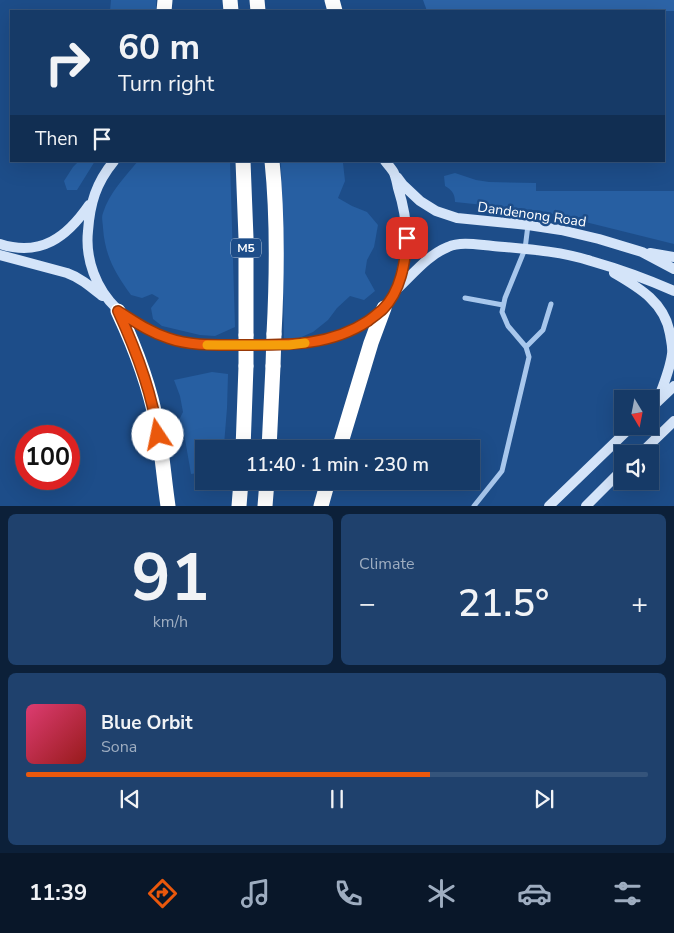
<!DOCTYPE html>
<meta charset="utf-8">
<style>
:root{--surface:#163a67;--page:#1f416d;--text:#f1f3f6;--muted:#9eadc0;--line:#35547b;--accent:#ea580c}
body{margin:0;font-family:"Nunito Sans",sans-serif;background:var(--page);color:var(--text);height:100vh;display:flex;flex-direction:column;font-size:19px;white-space:nowrap}
*{box-sizing:border-box;margin:0}
p{font-size:16px;color:var(--muted)}
.icon{flex:none;width:28px;height:28px;fill:none;stroke:currentColor;stroke-width:2;stroke-linecap:round;stroke-linejoin:round}
.map{position:relative;height:506px;overflow:hidden}
.details{display:flex;flex-direction:column;gap:8px;padding:8px;background:#0c2039;flex:1}
.details>*{flex:none}
.hud{position:absolute;left:10px;top:10px;width:655px;height:152px;border-radius:0px;box-shadow:0 5px 20px #0002,0 0 0 1px var(--line);background:#163a67;color:var(--text);overflow:hidden}
.needle{width:32px;rotate:170deg}
.controls{position:absolute;left:614px;top:390px;display:grid;gap:10px}
.controls a{display:grid;place-items:center;width:45px;height:45px;border-radius:0px;background:var(--surface);box-shadow:0 5px 20px #0002,0 0 0 1px var(--line);font-size:25px}
.speed{position:absolute;left:15px;top:425px;display:flex;gap:10px;font-size:25px;font-weight:700;text-align:center}
.speed>*{display:grid;place-content:center;width:65px;height:65px;border-radius:50%;background:var(--surface);box-shadow:0 5px 20px #0002,0 0 0 1px var(--line);line-height:1}
.speed .limit{border:8px solid #d22;background:#fff;color:#111}
.pin{position:absolute;display:grid;place-items:center;width:42px;height:42px;color:#fff;margin:-21px;border-radius:10px;box-shadow:0 2px 8px #0006}
.me{position:absolute;width:55px;margin:-28px;rotate:349deg;stroke-linejoin:round;filter:drop-shadow(0 0 4px #0008)}
.turn{display:flex;align-items:center;gap:18px;height:105px;padding:0 25px;font-size:22px}
.turn .icon{width:65px;height:65px;stroke-width:2.5}
.turn b{display:block;font-size:35px;line-height:42px}
.then{display:flex;align-items:center;height:48px;padding:0 25px;background:#0003;gap:10px;font-size:19px}
.big{font-size:38px;font-weight:600;line-height:1.1}
.details .widget{flex:1;display:flex;flex-direction:column;justify-content:center;gap:8px;min-width:0;padding:0 18px;border-radius:8px;background:var(--page)}
.details .dial{align-items:center;gap:0}
.dial b{font-size:65px;line-height:1}
.song{display:flex;align-items:center;gap:15px}
.cover{width:60px;height:60px;border-radius:8px;background:linear-gradient(135deg,hsl(340 70% 55%),hsl(0 70% 35%))}
.played{height:5px;border-radius:2px;background:linear-gradient(90deg,var(--accent) 65%,var(--line) 65%)}
.keys{display:flex;justify-content:space-around;direction:ltr}
.heat{display:flex;justify-content:space-between;align-items:center;font-size:28px;direction:ltr}
.details .tiles{flex:1;display:grid;gap:8px;grid-template-columns:1fr 1fr}
.widget:last-child{grid-column:span 2}
.trip{position:absolute;left:195px;top:440px;width:285px;height:50px;border-radius:0px;background:var(--surface);box-shadow:0 5px 20px #0002,0 0 0 1px var(--line);font-weight:600;line-height:50px;text-align:center}
.menu{display:flex;height:80px;justify-content:space-around;align-items:center;background:#091729;color:var(--muted)}
.menu .icon{width:35px;height:35px}
.menu .selected{color:var(--accent)}
.menu b{font-size:22px;color:var(--text)}
.map>svg:first-child{display:block}
.green{fill:#275fa2}
.building{fill:#2d64a7}
.lines{fill:none;stroke-linecap:round;stroke-linejoin:round}
.street{stroke:#a8c7ec;stroke-width:5}
.secondary{stroke:#d4e4f9;stroke-width:10}
.highway{stroke:#fff;stroke-width:15}
.highway-bridge{stroke:#fff;stroke-width:15}
.route-casing{stroke:#983908;stroke-width:12}
.route{stroke:#ea580c;stroke-width:9}
.slow{stroke:#f59e0b;stroke-width:9}
.labels{text-anchor:middle;stroke-width:5;stroke-linejoin:round;paint-order:stroke}
.shield{fill:#1d4d89;stroke:#bbcadc;stroke-width:1}
.shield-label{font-size:12px;font-weight:bold;fill:#fff}
.street-label{font-size:14px;fill:#fff;stroke:#1d4d89}
</style>
<div class="map">
<svg width="674" height="506" viewBox="0 0 674 506">
<rect width="100%" height="100%" fill="#1d4d89"/>
<path class="green" d="M111 0H156V11H110Z
M79 161H95L77 190H67L64 181 73 167Z
M138 161H230L235 327 215 336 200 335 162 326 153 319 151 308 159 298 152 294 142 298 131 295C115 273 105 256 103 228 103 223 101 217 103 213 109 193 125 177 138 161Z
M281 161H340L343 163 345 181 338 198 352 206 367 212 378 225 374 247 367 260 365 273 375 291 364 300 350 296 337 308 328 320 313 332 299 338 284 339Z
M455 173 476 180 489 182 536 183V191H674V244L541 211 455 202C455 194 452 190 445 186L444 176Z
M212 372 228 374 227 408 224 445 225 449H204V472L191 474 185 439 179 420 183 412 180 396 174 380Z"/>
<path class="building" d="M423 0H674V11H427Z"/>
<g class="lines">
<path class="street" d="M465 298 503 305
M526 347 543 330 551 304
M474 506 502 471 529 357 526 347 508 326 502 312 505 298 525 249 528 225"/>
<path class="secondary" d="M114 161C96 183 90 203 88 231 85 259 96 289 117 309 123 315 131 320 139 324 154 333 170 340 187 343 209 346 230 345 251 345 298 345 347 344 383 309 398 295 402 274 405 255 409 231 405 210 398 188 397 183 396 178 394 173 392 169 388 165 385 161
M397 177 403 185 420 201 436 211 457 218 528 225 561 230 599 239 642 252 674 269
M0 244C41 257 67 237 89 205
M650 253 674 257
M0 255 67 273C81 278 91 287 102 296
M614 273C640 288 665 303 670 334 671 341 673 347 672 354 670 370 663 386 657 402
M398 288C413 274 428 255 448 247 461 241 479 245 493 246 526 249 560 251 591 261 619 269 647 279 674 291
M650 409 674 386
M640 454 674 421
M549 506 632 426
M586 506 622 470"/>
<path class="highway" d="M230 0 231 11
M257 0 258 11
M332 0 335 11
M164 11 165 0
M243 161 246 238V335
M272 161C278 219 277 277 274 334
M118 311C134 345 150 387 157 425 162 451 164 479 168 506
M243 449 246 366
M269 449 273 366
M339 449 371 343 384 308
M239 506 241 481
M265 506 267 481
M321 506 328 481"/>
<path class="highway-bridge" d="M246 335V366
M273 366 274 334"/>
</g>
<g class="lines">
<g class="route-casing">
<path id="route" d="M158 435C152 392 136 350 118 311 134 321 149 332 168 338 190 346 216 345 239 345 284 345 329 347 368 321 373 317 379 313 383 309 401 291 405 263 407 238"/>
</g>
<use href="#route" class="route"/>
<path class="slow" d="M207 345H289L305 343"/>
</g>
<g class="labels">
<rect class="shield" x="231" y="238.5" width="30" height="19" rx="4"/>
<g class="shield-label">
<text x="246" y="252">M5</text>
</g>
<g class="street-label">
<text transform="translate(532 214) rotate(8)" y="5">Dandenong Road</text>
</g>
</g>
</svg>
<div class="controls">
<a><svg class="needle" viewBox="-14 -14 28 28"><path d="M0-13l5 13h-10z" fill="#e53935"/><path d="M0 13l5-13h-10z" fill="#9eadc0"/></svg></a>
<a><svg class="icon" aria-label="sound" viewBox="0 0 24 24"><path d="M4 9h4l5-4v14l-5-4H4zM17 9q2 3 0 6"/></svg></a>
</div>
<div class="speed"><div class="limit">100</div></div>
<div class="pin" style="left:407px;top:238px;background:#d93025"><svg class="icon" aria-label="arrive" viewBox="0 0 24 24"><path d="M6 21V4h12l-3 4 3 4H6"/></svg></div>
<svg class="me" style="left:158px;top:435px" viewBox="-20 -20 40 40"><circle r="19" fill="#fff"/><path d="M0-13L10 11 0 6-10 11z" fill="#ea580c"/></svg>
<div class="trip">11:40 · 1 min · 230 m</div>
<div class="hud">
<div class="turn"><svg class="icon" aria-label="right" viewBox="0 0 24 24"><path d="M7 20v-9h11M14 6l5 5-5 5"/></svg><div><b>60 m</b>Turn right</div></div>
<div class="then">Then<svg class="icon" aria-label="arrive" viewBox="0 0 24 24"><path d="M6 21V4h12l-3 4 3 4H6"/></svg></div>
</div>
</div>
<section class="details">
<div class="tiles">
<div class="widget dial"><b>91</b><p>km/h</p></div>
<div class="widget"><p>Climate</p>
<div class="heat"><a>−</a><b class="big">21.5°</b><a>+</a></div>
</div>
<div class="widget">
<div class="song"><i class="cover"></i><div><b>Blue Orbit</b><p>Sona</p></div></div>
<div class="played"></div>
<div class="keys"><svg class="icon" aria-label="previous" viewBox="0 0 24 24"><path d="M18 5L8 12l10 7zM5 5v14"/></svg><svg class="icon" aria-label="pause" viewBox="0 0 24 24"><path d="M8 5v14M16 5v14"/></svg><svg class="icon" aria-label="next" viewBox="0 0 24 24"><path d="M6 5l10 7-10 7zM19 5v14"/></svg></div>
</div>
</div>
</section>
<nav class="menu">
<b>11:39</b>
<svg class="icon selected" aria-label="directions" viewBox="0 0 24 24"><path d="M12 3l9 9-9 9-9-9zM9 14v-3h6M13 9l2 2-2 2"/></svg>
<svg class="icon" aria-label="music" viewBox="0 0 24 24"><path d="M9 18V5l10-2v13"/><circle cx="6" cy="18" r="3"/><circle cx="16" cy="16" r="3"/></svg>
<svg class="icon" aria-label="phone" viewBox="0 0 24 24"><path d="M5 4h4l2 5-3 2q2 4 5 5l2-3 5 2v4C11 20 4 13 5 4z"/></svg>
<svg class="icon" aria-label="climate" viewBox="0 0 24 24"><path d="M12 3v18M4 7l16 10M4 17L20 7"/></svg>
<svg class="icon" aria-label="car" viewBox="0 0 24 24"><path d="M5 17H2v-5l4-1 3-4h7l3 4 3 1v5h-3M9 17h6M6 11h13"/><circle cx="7" cy="17" r="2"/><circle cx="17" cy="17" r="2"/></svg>
<svg class="icon" aria-label="filters" viewBox="0 0 24 24"><path d="M4 7h16M4 17h16"/><circle cx="9" cy="7" r="2"/><circle cx="15" cy="17" r="2"/></svg>
</nav>
